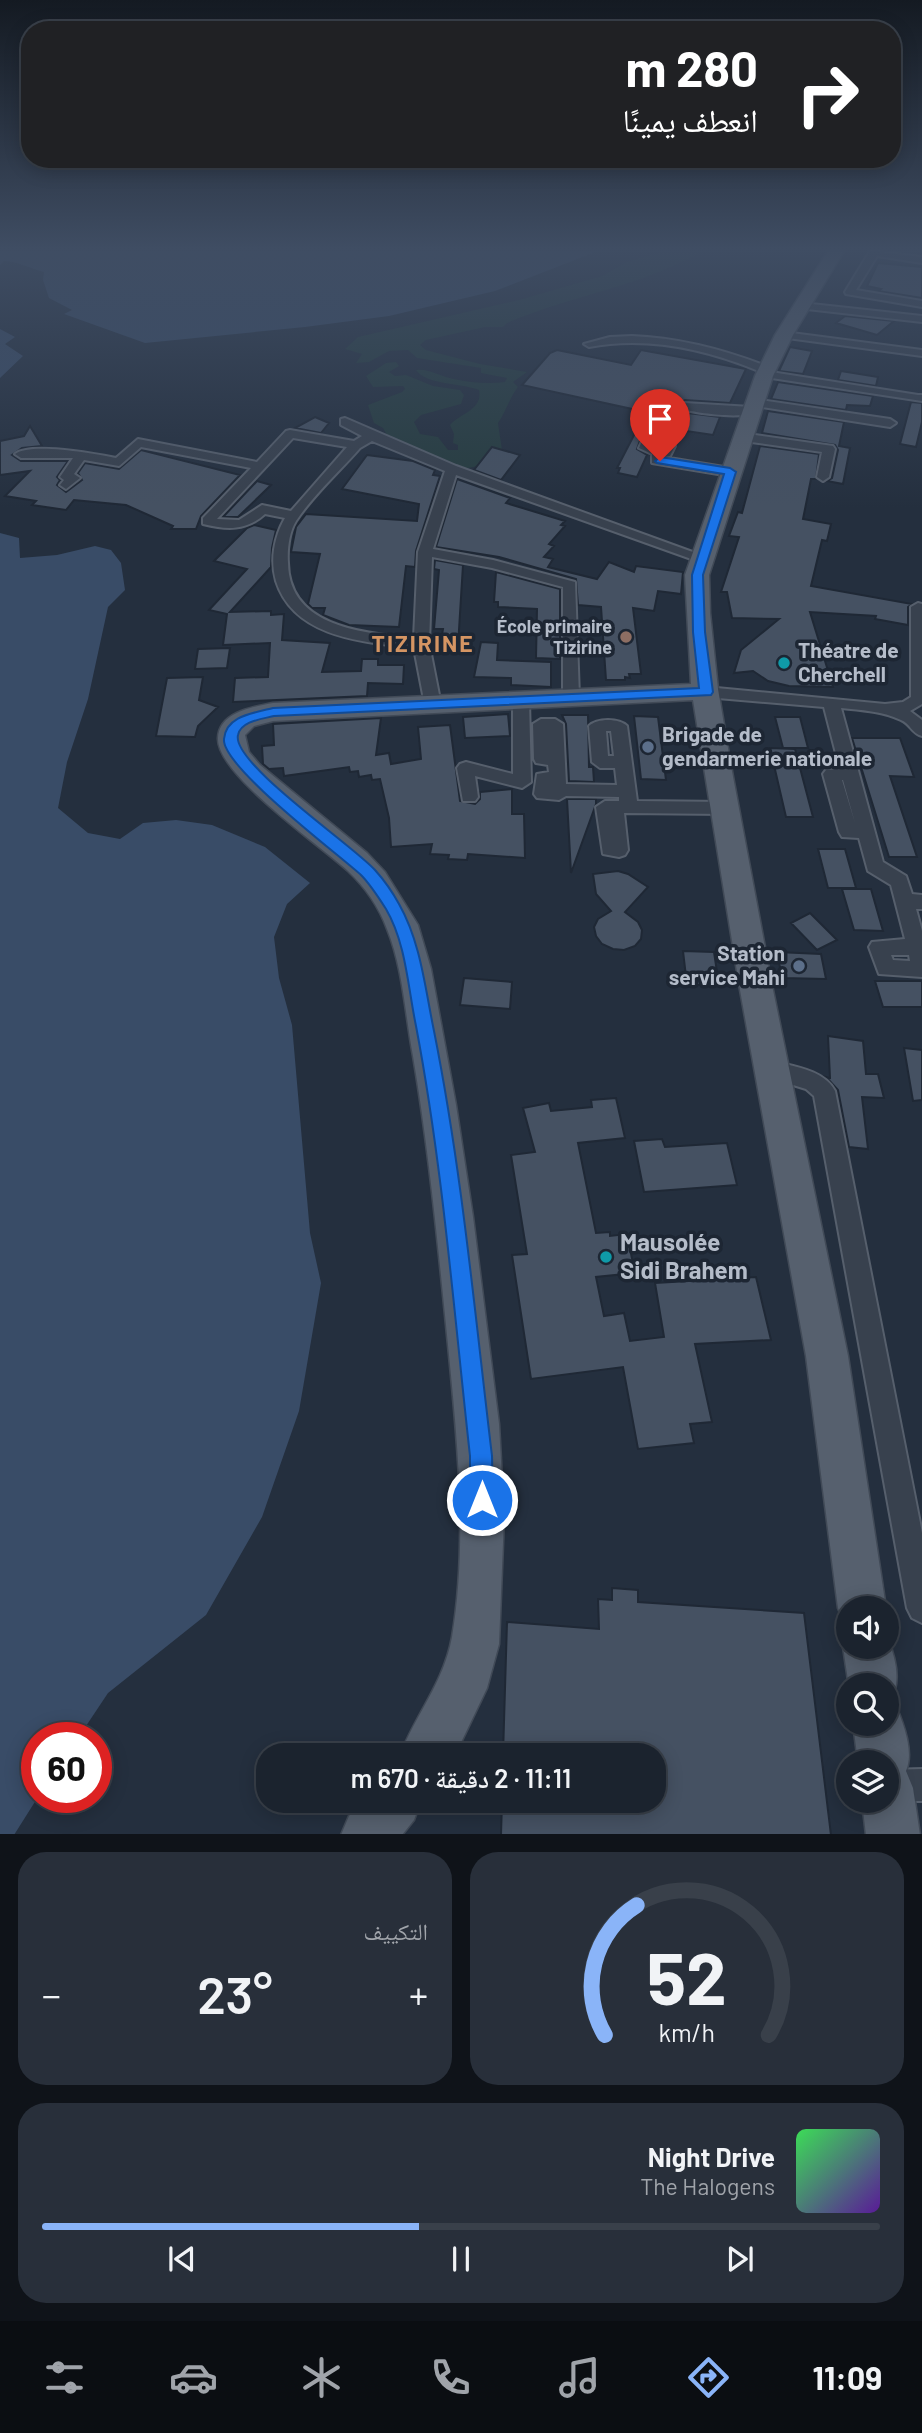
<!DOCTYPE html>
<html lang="ar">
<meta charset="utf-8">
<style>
:root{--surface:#1b232e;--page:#282f3a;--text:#f1f3f6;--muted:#a0a4aa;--line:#39404a;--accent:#8ab4f8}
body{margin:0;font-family:Barlow,"Noto Naskh Arabic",sans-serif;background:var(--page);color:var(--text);direction:rtl;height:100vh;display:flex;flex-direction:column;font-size:26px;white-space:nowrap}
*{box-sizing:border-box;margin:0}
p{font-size:23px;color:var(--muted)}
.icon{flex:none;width:38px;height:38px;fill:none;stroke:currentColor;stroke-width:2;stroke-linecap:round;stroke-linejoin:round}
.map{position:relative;height:1834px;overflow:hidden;direction:ltr}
.side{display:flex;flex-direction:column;gap:18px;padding:18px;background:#0f1319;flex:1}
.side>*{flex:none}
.hud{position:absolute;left:21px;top:21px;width:880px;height:147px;border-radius:28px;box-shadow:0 4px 18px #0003,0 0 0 2px var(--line);direction:rtl;background:#202124;color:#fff;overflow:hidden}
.tools{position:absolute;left:836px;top:1596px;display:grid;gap:14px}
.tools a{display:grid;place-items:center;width:63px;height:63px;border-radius:50%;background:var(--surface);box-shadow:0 4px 18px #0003,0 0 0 2px var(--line);font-size:35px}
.speed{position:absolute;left:21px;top:1722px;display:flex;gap:14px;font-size:35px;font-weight:700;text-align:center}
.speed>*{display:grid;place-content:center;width:91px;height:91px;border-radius:50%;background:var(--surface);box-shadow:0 4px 18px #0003,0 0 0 2px var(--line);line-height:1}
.speed .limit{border:10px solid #d22;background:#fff;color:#111}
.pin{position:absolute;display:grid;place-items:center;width:60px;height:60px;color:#fff;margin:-72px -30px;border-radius:50% 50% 50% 0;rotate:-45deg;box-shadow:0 0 7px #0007}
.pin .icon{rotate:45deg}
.me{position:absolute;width:77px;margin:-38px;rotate:0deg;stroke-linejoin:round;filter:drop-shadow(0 0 5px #0008)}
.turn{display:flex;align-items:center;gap:24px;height:147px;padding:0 28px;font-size:32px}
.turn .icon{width:91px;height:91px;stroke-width:2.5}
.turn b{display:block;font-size:49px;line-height:60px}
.big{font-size:52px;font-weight:600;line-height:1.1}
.side .widget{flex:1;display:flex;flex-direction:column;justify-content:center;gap:10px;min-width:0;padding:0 24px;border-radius:28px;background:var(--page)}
.side .dial{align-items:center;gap:0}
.dial svg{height:182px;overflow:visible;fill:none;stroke:var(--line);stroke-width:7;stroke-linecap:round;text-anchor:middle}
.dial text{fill:var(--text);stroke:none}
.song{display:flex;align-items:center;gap:21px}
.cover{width:84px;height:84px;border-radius:10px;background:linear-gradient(135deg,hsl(130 70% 55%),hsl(270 70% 35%))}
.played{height:7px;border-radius:4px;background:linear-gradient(90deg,var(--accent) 45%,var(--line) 45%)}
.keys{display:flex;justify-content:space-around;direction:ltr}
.heat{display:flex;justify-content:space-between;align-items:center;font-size:38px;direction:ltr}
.side .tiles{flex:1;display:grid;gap:18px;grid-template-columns:1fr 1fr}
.widget:last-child{grid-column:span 2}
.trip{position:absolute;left:256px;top:1743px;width:410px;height:70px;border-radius:28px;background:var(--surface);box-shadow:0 4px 18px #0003,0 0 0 2px var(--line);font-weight:600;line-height:70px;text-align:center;direction:rtl}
.tab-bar{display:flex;height:112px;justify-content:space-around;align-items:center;background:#0b0e12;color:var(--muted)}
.tab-bar .icon{width:49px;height:49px}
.tab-bar .current{color:var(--accent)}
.tab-bar b{font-size:32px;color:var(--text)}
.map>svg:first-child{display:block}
.green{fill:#263c3f}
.water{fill:#394c67}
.building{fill:#455162;stroke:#1f2835;stroke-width:2}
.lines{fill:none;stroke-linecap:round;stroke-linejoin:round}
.street-casing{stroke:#565f6c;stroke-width:4}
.primary-casing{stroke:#414a57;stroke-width:3}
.street{fill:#38414e;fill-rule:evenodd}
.primary{fill:#56606e;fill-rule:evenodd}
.route{fill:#1a73e8;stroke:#114b97;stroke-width:2}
.education-dot{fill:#8d6e63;stroke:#1d2633;stroke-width:2.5}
.culture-dot{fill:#0f9aa8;stroke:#1d2633;stroke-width:2.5}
.service-dot{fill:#5c6f8a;stroke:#1d2633;stroke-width:2.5}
.labels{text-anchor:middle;stroke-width:7;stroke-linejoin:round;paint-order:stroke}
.far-poi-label{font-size:18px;font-weight:bold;fill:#b4bcc9;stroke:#1d2633;text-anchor:end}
.poi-label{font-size:21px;font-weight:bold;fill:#b4bcc9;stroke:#1d2633;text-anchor:start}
.far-district-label{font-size:23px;font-weight:bold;letter-spacing:2px;fill:#d59563;stroke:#1d2633}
.near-poi-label{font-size:24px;font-weight:bold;fill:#b4bcc9;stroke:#1d2633;text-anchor:start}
</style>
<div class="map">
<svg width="922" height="1835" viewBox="0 0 922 1835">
<rect width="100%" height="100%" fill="#242f3e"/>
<path class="green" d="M667 251 699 253C639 287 570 296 507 323L503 327H485L426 340 420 345 426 350 480 364 527 372 513 382 518 387C509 399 506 411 498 423L502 450 478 466 463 469 387 435 383 428 374 423 368 405 402 392 405 389 403 386 373 387 366 376 386 363 396 362 399 366 389 372 395 376 406 375 433 386 460 390 464 395 461 404 421 415 414 422 420 434 438 437 448 450H458V445L453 443 454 434 450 425C460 413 483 410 479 390 461 383 426 385 416 370 429 368 441 377 454 379 472 383 488 384 505 382L507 378 481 373V368L417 358 408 350 389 351 369 362 356 363 362 354 345 349 358 337 519 300 602 276 629 261Z"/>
<path class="water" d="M0 251H598L495 291 389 316 305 327 145 343 64 314 72 310 49 298 43 280 44 272C29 268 19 262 4 261L0 265Z
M0 329 15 337 5 344 23 356 0 378Z
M0 533 19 538 20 558 57 555 95 546 111 550 121 563 125 590 108 607 88 699 67 762 58 808 88 833 120 839 143 823 176 820 212 825 265 847 310 883 287 904 274 937 279 978 292 1025 310 1233 321 1283 299 1411 262 1517 206 1615 108 1693 78 1738H37L38 1797 14 1835 0 1834Z"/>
<path class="building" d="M878 263 922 267V298L878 291 881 289 867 286Z
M845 316 894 321 877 335 836 323Z
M790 347 812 351 803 374 779 371Z
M557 350 631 365 641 350 746 369 730 403 685 400 678 405 680 412 720 417 713 435 660 427 655 437 641 438 637 449 647 455 637 477 618 473 620 468H617L646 412 522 385 550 353Z
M841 371 878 377 876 386 838 380Z
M778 382 873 396 870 406 847 405 846 410 771 399Z
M911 402 922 403V422L916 447 900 444Z
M768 411 844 422 839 446 850 448 843 484 827 481 832 478 838 450 835 445 762 433Z
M315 417 329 423 321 433 295 428Z
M30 426 42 446 22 448 12 455 21 461H68L57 477 60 480 57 485 66 492 82 480 78 473 85 463 119 469 141 450 240 475 201 516 196 529H171L173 526 126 505 74 500 66 510 32 505 36 501 5 496 30 471 0 475V441L24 436Z
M760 446 819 454 816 479H811L803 519 831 524 827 541 822 540 811 586 912 604 908 607V625L875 619 876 616 810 612 833 687 789 686 768 681 753 671 734 673 741 650 779 619 732 618 727 592H721L739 537 729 536 738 512 742 513Z
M492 447 520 455 501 480 474 470Z
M367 455 413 461 435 470 433 475 440 476 416 551 415 567 406 566 399 627 349 625 323 615 325 608H312L308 604 320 554 291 552 296 527 306 514 417 521 419 504 342 489Z
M457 479 510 498 506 503 565 521 561 525 565 526 549 544 554 546 544 557 553 559 548 567 597 579 609 562 634 572 636 566 683 572 681 594 658 591 654 611 633 608 641 674H629L630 678 625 677V680H606L601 607 578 605 576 579 499 557 436 547Z
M257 481 271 485 238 517H223Z
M254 525 276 530 272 548 271 567 230 612 271 611V615L284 614 282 640 330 643 322 672 361 671 362 659H378V665H404L403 684 368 683 367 696 233 702 235 678 268 677 270 643 223 645 227 614 209 610 247 569 214 561 247 528Z
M435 560 463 565 458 646H440L443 629H434L439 570 434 569Z
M496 572 560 589V659L536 658 537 609 498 607V602H494Z
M481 642 498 643 497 660 551 662V687L511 685V678L474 677Z
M230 648 227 668 195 669 198 649Z
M203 677 199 700 218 707 198 726 195 737 156 736 167 678Z
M508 714 510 736 465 738 463 717Z
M562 715H588L589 767H593L594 782 569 781 566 724Z
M634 716 658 717 666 780 641 779Z
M775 717H800L808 748H783Z
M381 718 376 755 389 753 391 764 421 759 418 727 450 725 460 801 475 804 480 799V792L512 789V814H524L525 858 468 854 467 860 448 859 449 855 430 854 432 844 391 847 389 818 380 779 372 780 371 775 359 777 358 771 350 772 349 767 284 776 283 768 269 769 263 764 262 746 274 745 273 724Z
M852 738H900L914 777 890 776 917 857H889Z
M770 748 795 749 813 817H786Z
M567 799H596V804L571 873Z
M818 849H845L856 888H828Z
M618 871 628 874 648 887 625 912 638 922 642 930 641 939 635 946 624 950 613 949 602 944 596 936 594 927 598 919 611 911 596 894 593 874Z
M842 889H871L883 931 854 930Z
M810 913 837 940 817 950 791 923Z
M683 951 714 952 719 985H687Z
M777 952 821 954 826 979 782 978Z
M464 978 512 982 510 1009 460 1005Z
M875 981H922V1007H883Z
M828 1036 863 1041 866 1074H878L884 1098 862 1097 868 1149 849 1147 838 1090 826 1077 830 1078Z
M904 1048 922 1050V1100L913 1101Z
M616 1098 625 1138 578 1143 596 1233 610 1232V1236L627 1234 635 1273 596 1277 604 1316 624 1313 630 1341 664 1337 655 1283 756 1277 771 1340 695 1344 712 1422 690 1424 694 1443 638 1449 623 1367 531 1379 512 1255 527 1254 511 1155 535 1152 523 1108 549 1103 551 1111 592 1107 591 1100Z
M662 1139 665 1147 727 1143 737 1185 644 1192 634 1141Z
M612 1588 638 1590V1602L804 1613 831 1835H501L502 1801H653V1755H503L507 1622 599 1629 598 1599 612 1600Z"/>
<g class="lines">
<g class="street-casing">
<path id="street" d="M870 251 922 257V263L877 256 856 290 922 301V307L846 294 845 292Z
M802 303 922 316V322L798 308V304Z
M784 332 922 350V356L780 337 779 335Z
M632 336C681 338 726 350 771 368V372L918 395H922V401L765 377 759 374 761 372C706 349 648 336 589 347L584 344 610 337Z
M754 399 890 419 896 423 890 427 750 405 748 403Z
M685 403 751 407 757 411C744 420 698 413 681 409V405Z
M345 418 456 466 709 558 702 562 697 561 456 475 433 549 493 560 575 582 579 697 571 702 563 697V587L492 568 432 557 429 644 441 705 433 710 425 705 414 648C364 642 294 638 276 581 270 560 274 537 285 518L265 514C246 531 227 530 203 524V518L251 468 141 447 119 466 84 460 74 474 80 478 66 489 60 485 64 480 60 477 73 458H21L15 454C31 442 95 454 116 458L138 439 257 462 286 431 290 430 354 441 362 436 341 425V419ZM293 438 347 447 291 511 262 505 239 520 217 519ZM372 441 445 471 418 552 414 638C365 633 289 628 288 563 287 550 289 532 296 521 313 495 340 471 360 448Z
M741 433 833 446 835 449 829 477 823 481 817 477 822 452 737 440 735 437Z
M647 438 673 443 675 446 670 456 663 457 730 468 736 472 730 476 652 463V454L639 448 643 439Z
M918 603 922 604V704L910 711 922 720V736C912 734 910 723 901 720 882 711 861 710 841 708L883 862 906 876 912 894 922 895V909H916L922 931V977L879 974 869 947 872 942 905 939 891 885 868 871 859 838 842 837 839 832 823 774 826 770 840 769 824 707 706 697 698 692 706 687 885 704 903 702 911 697V607ZM842 780H843L855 823ZM891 955H909L910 961 893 960Z
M521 695 529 700 531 782 522 788 475 776 478 797 475 801H463L457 768 460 764 466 762 513 774V700Z
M541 719H555L563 724 566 784 617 785 615 768H600L592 762 589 726C597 718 619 718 627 726L637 801 726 802 732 804 735 808 732 812 726 814 624 813 628 850 625 855 619 857 603 854 596 807 605 801H619V797L566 796 559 800 537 798 534 794 537 774 549 772 548 765 536 763 534 759 533 724ZM606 731H611L614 756H608Z
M769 1060C790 1066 824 1069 835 1091L922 1533V1623L912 1618 907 1608 814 1096 806 1089 761 1075 758 1069 761 1063Z
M922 1769V1801H885H887V1770Z"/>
</g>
<g class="primary-casing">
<path id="primary" d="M828 251H844L793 335 773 376 709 575 710 613 718 689 731 766 773 990 848 1356 886 1608H849V1627L845 1625 838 1608 806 1356 740 990 693 700 273 721 254 726 245 735 249 752 260 765 367 853 385 872 418 925 431 969 456 1105 473 1217 499 1424 504 1517 499 1644 487 1688 455 1755H400C416 1714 444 1682 452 1637 469 1536 456 1426 446 1325 437 1235 428 1145 413 1056 405 1014 403 968 387 929 379 907 365 887 348 871 321 846 216 774 218 738 219 712 253 707 273 703L691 684 685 575 755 376 775 335Z
M849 1632V1647H887V1637C896 1658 902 1684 889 1703L896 1706C904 1725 914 1752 906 1771L913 1788 920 1835H866L862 1801H887V1762H858L853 1724H887V1685L849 1687 843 1647Z
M362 1801H421L414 1820 402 1835H341L349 1816Z"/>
</g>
<use href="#street" class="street"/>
<use href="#primary" class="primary"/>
</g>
<linearGradient id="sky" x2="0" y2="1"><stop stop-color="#141a22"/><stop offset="0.49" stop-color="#3f4d63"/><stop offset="1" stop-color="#3f4d63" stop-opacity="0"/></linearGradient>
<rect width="922" height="508" fill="url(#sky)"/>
<path class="route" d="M660 457 730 468 736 472 703 575 705 632 713 692 711 695 274 716C262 719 241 721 238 735 231 763 354 846 375 870 384 880 393 893 399 904 421 943 425 988 434 1031 462 1171 475 1315 492 1456L493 1500 490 1508 482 1511 473 1508 470 1500V1456C454 1313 443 1168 416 1026 408 988 406 943 386 909 379 898 370 884 361 875 338 854 221 766 224 739 226 715 255 713 273 708L699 688 693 632 692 575 724 474 657 463 655 461Z"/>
<circle class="education-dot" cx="626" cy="637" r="7"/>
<g class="culture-dot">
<circle cx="784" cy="663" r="7"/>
<circle cx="606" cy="1257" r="7"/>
</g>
<g class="service-dot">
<circle cx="648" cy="747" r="7"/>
<circle cx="799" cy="966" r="7"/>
</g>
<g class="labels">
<g class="far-poi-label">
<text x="612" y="633">École primaire<tspan x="612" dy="21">Tizirine</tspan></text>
</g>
<g class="poi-label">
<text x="798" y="658">Théatre de<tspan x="798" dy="24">Cherchell</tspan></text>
<text x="662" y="742">Brigade de<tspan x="662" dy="24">gendarmerie nationale</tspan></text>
<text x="785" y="961" text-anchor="end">Station<tspan x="785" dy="24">service Mahi</tspan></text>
</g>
<g class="far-district-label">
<text x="423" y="652">TIZIRINE</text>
</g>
<g class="near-poi-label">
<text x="620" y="1251">Mausolée<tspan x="620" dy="28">Sidi Brahem</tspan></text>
</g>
</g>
</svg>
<div class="tools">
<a><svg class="icon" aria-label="sound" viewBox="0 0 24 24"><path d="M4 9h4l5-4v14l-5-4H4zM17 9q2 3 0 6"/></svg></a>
<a><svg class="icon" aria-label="search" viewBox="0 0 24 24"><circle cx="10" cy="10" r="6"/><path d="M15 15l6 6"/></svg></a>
<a><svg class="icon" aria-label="layers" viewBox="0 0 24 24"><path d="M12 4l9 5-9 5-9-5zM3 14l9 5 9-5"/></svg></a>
</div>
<div class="speed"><div class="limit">60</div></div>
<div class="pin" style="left:660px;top:461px;background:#d93025"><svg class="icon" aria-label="arrive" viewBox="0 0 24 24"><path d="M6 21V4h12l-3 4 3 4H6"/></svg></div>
<svg class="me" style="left:482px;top:1500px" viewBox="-20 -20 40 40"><circle r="17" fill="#1a73e8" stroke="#fff" stroke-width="3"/><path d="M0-11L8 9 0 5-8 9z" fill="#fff"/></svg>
<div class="trip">11:11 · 2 دقيقة · 670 m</div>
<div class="hud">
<div class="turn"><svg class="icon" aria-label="right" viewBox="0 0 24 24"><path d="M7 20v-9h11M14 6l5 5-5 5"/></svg><div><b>280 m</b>انعطف يمينًا</div></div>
</div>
</div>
<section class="side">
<div class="tiles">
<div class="widget dial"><svg viewBox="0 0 100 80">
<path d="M14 69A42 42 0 1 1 86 69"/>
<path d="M14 69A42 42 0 0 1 28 12" stroke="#8ab4f8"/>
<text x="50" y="56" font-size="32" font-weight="700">52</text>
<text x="50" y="72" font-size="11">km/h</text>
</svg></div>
<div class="widget"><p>التكييف</p>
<div class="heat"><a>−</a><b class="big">23°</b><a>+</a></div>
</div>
<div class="widget">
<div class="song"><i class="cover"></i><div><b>Night Drive</b><p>The Halogens</p></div></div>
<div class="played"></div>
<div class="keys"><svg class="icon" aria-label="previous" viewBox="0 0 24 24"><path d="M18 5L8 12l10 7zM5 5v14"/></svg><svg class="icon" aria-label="pause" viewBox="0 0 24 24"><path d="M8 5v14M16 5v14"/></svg><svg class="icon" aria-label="next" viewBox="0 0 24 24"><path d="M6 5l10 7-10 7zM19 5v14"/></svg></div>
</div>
</div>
</section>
<nav class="tab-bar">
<b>11:09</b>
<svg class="icon current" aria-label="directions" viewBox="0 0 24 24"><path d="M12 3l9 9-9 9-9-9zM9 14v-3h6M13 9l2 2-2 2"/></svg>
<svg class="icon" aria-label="music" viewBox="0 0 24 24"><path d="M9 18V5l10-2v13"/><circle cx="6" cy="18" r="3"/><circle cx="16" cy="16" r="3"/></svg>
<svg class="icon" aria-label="phone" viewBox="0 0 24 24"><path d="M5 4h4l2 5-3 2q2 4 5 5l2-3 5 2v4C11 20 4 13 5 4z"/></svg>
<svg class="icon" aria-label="climate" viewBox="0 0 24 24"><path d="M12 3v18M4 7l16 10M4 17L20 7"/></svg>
<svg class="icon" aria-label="car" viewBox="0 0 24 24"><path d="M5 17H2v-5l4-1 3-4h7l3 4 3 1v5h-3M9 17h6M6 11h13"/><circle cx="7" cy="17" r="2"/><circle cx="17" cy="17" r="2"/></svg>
<svg class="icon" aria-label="filters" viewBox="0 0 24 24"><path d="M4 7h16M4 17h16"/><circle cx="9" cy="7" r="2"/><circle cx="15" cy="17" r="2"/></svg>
</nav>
